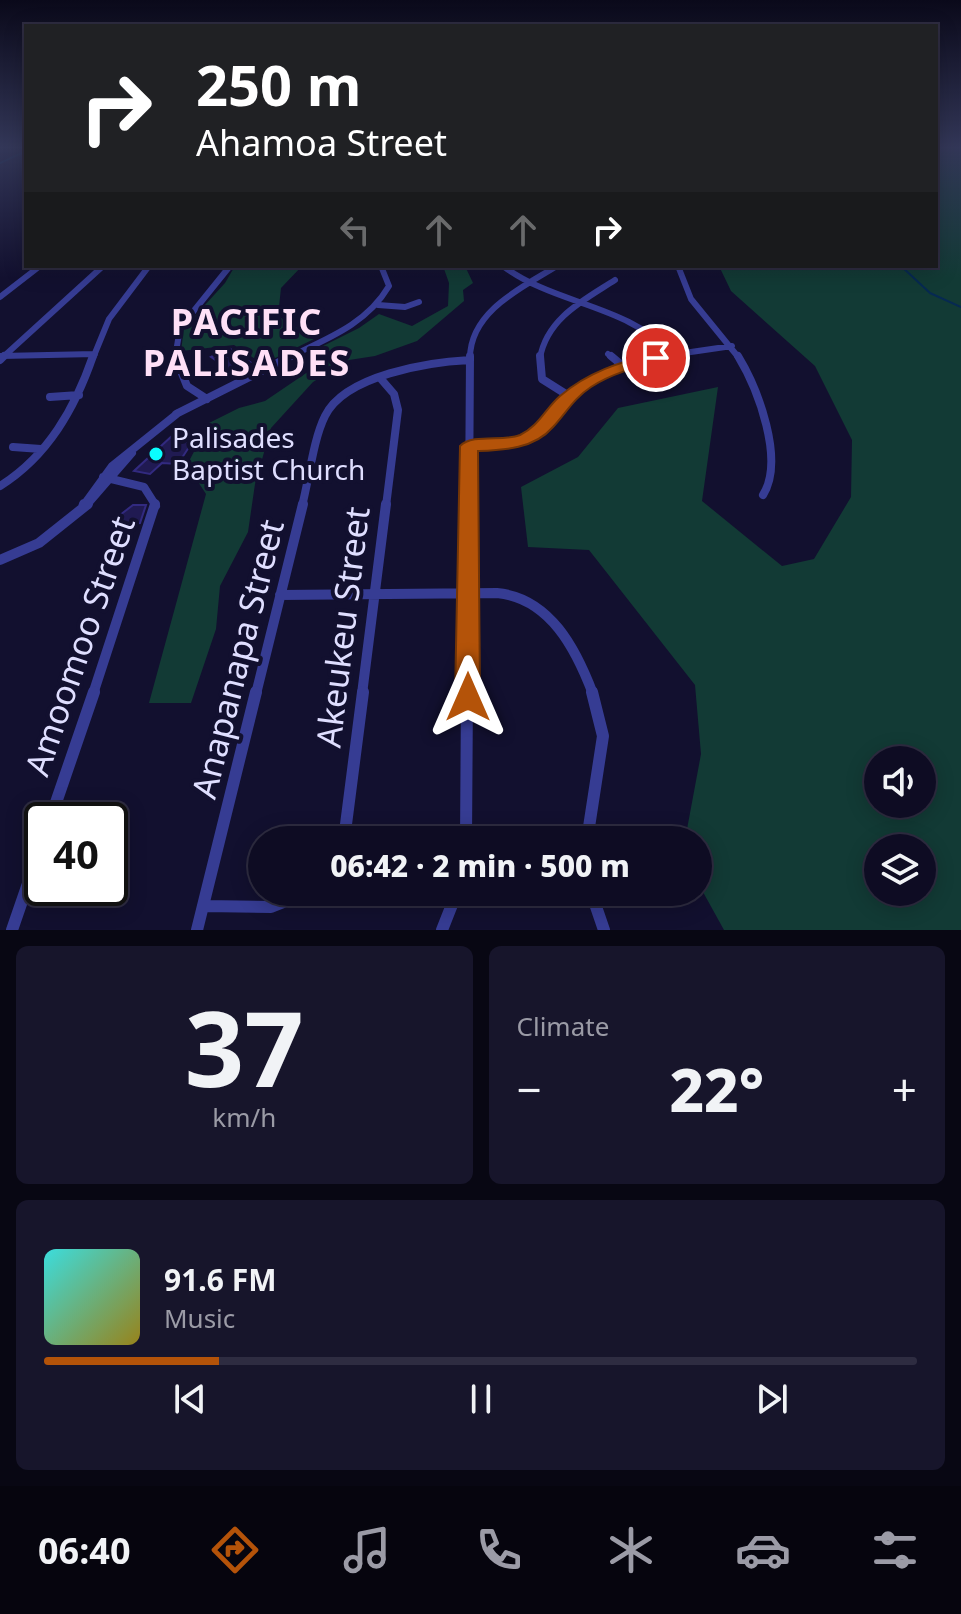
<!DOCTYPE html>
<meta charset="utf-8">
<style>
:root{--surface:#0e0c23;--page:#17152b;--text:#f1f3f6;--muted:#9b9ba6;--line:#2e2c41;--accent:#b45309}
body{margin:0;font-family:"Noto Sans",sans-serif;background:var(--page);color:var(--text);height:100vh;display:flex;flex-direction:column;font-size:30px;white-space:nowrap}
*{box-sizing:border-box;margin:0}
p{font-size:26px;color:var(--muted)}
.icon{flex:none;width:44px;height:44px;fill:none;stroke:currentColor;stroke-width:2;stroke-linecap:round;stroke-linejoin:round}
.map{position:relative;height:930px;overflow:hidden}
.sheet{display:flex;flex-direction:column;gap:16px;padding:16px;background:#080713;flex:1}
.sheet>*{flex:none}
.hud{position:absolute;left:24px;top:24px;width:914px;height:244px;border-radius:0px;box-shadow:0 4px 20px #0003,0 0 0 2px var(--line);background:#202124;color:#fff;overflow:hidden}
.controls{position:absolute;left:864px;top:746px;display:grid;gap:16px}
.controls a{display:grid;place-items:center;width:72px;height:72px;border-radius:50%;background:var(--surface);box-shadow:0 4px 20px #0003,0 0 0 2px var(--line);font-size:40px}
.speed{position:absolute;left:24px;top:802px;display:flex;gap:16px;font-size:40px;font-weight:700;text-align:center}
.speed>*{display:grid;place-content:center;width:104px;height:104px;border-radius:50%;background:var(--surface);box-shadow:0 4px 20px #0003,0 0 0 2px var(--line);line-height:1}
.speed .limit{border:4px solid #111;border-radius:12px;background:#fff;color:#111}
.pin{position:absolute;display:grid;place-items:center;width:68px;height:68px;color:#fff;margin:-34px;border:4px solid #fff;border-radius:50%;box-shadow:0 2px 8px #0007}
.me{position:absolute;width:88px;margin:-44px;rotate:0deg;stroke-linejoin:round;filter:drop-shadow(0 0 6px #0008)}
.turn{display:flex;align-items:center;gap:28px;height:168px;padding:0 40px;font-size:36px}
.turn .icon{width:104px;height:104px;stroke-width:2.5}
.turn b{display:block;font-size:56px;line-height:68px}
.lanes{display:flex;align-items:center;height:76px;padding:0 40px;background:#0003;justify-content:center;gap:40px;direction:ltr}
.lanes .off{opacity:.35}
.big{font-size:60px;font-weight:800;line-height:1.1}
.sheet .card{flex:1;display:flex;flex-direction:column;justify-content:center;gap:12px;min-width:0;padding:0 28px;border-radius:12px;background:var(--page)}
.sheet .dial{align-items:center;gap:0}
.dial b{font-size:104px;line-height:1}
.song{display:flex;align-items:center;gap:24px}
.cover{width:96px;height:96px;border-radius:12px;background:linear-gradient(135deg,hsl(180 70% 55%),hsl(50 70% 35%))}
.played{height:8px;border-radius:4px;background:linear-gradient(90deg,var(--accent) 20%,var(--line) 20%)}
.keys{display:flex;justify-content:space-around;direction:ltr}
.heat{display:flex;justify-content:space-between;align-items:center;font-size:44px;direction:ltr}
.sheet .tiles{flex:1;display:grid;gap:16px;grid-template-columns:1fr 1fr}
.card:last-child{grid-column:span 2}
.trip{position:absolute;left:248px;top:826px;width:464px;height:80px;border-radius:40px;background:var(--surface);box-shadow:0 4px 20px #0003,0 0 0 2px var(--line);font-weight:800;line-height:80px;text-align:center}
.menu{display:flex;height:128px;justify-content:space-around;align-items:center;background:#06050e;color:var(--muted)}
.menu .icon{width:56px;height:56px}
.menu .selected{color:var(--accent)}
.menu b{font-size:36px;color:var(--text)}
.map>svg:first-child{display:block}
.green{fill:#123a35;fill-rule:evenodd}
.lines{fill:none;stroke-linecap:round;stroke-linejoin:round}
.stream{stroke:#062952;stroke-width:2}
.building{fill:#201a52;stroke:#322a80;stroke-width:2}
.minor-far3{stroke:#363c93;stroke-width:6}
.minor-far2{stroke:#363c93;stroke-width:8}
.minor-far1{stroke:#363c93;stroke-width:10}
.minor{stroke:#363c93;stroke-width:12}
.route{fill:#b45309;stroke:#753606;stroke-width:2}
.poi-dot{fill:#0afeff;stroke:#12102f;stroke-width:3}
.labels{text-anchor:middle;stroke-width:8;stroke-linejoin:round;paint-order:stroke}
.poi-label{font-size:28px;fill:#dfdeff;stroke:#12102f;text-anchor:start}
.near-street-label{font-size:34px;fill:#dfdeff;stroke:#12102f}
.district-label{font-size:36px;font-weight:bold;letter-spacing:2px;fill:#ffe0f7;stroke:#12102f}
</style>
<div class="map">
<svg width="961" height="930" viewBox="0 0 961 930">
<rect width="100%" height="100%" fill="#12102f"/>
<path class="green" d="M936 148H961V930H724L698 883V840H685L701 754 695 685 589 550 528 547 521 487 578 457 618 408 718 387 702 501 782 566 814 559 851 497 852 440 815 366 731 291 719 266H936ZM878 760H922V804H878ZM878 848H922V892H878Z
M235 266H302L281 288 278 316 314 339 263 364 234 345 181 351 184 328 225 283Z
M443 266H465L473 283 463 290 464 301 417 341 375 356 349 360 313 382 271 428 255 484 248 532 220 586 216 629 191 703H149L206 494 187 465 209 423 239 408 265 401 321 363 307 354 359 328 379 314 412 326 448 306 449 283Z"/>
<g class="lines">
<path class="stream" d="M0 163 26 151
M901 266 930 293 961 307"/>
</g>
<path class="building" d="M229 348 250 362 231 371 211 357Z
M173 435 191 444 178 464 162 463 150 474 134 471Z
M133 505H146L140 523 117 525 120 515Z"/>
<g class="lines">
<path class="minor-far3" d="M503 266C557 306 625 303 674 355
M678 266 691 299 739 358
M0 297 40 266
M378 305 405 307 419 302
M608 354 613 358
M1 356 95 354
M2 358 103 266
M93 358 109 319 149 266
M175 358 180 328 230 266
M287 358C326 339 366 325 389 286L381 266
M470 358C470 311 523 287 557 266
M540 358C547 318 584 300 615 280
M650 358 732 346"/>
<path class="minor-far2" d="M175 356 187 386 207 399
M540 356 542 379 569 396
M611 356 623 366
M738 356C758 389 785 460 763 495
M0 360 4 356
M381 379 394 394 398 410 386 506
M50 397 79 395
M176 414 291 356
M469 446C550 446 531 424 584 385 606 369 634 362 660 356
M13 447 41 449
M103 477 144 487 156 506
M0 486C48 456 75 408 93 356
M83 506 112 466 178 413
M86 506 132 453
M302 506C309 480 313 440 325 416 345 375 429 362 470 360
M469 506 470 356"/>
<path class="minor-far1" d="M83 507 84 504
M0 560 39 543 88 504
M280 595 497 593C550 598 576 649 593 694
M93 694 155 504
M256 694 303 504
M362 694 386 504
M467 694 469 504"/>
<path class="minor" d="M50 820 94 692
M344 840 363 692
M466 840 467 692
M587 840 603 736 592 692
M591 892 604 930
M204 906 271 907 309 892
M12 930 42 843
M197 930 256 692
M442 930 457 892"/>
</g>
<linearGradient id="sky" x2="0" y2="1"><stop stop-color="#0a091a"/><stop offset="0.53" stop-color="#333758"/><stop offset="1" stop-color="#333758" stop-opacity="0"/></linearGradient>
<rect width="961" height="278" fill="url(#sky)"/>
<path class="route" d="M656 353 663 358 661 361C637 367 612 373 591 387 574 398 566 413 553 427 534 449 504 450 478 451L480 697 476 704 468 708 459 704 455 697 460 446C473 433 503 442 520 435 539 426 545 409 560 396 588 372 620 362 656 353Z"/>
<circle class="poi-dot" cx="156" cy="454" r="8"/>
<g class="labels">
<g class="poi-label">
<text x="172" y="448">Palisades<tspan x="172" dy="32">Baptist Church</tspan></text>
</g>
<g class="near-street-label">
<text transform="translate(343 627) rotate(-83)" y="12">Akeukeu Street</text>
<text transform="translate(80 646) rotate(-71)" y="12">Amoomoo Street</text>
<text transform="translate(238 659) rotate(-76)" y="12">Anapanapa Street</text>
</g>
<g class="district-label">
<text x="247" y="335">PACIFIC<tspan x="247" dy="41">PALISADES</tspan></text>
</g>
</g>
</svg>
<div class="controls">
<a><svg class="icon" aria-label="sound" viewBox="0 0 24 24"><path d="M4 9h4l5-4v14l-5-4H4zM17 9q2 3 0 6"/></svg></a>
<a><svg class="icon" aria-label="layers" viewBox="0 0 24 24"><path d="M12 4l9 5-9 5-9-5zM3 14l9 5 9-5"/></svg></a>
</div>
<div class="speed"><div class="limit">40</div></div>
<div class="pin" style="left:656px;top:358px;background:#d93025"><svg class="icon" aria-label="arrive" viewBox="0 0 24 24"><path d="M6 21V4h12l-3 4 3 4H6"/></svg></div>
<svg class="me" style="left:468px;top:697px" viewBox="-20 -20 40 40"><path d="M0-17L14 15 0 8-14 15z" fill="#b45309" stroke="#fff" stroke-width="4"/></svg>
<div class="trip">06:42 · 2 min · 500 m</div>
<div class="hud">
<div class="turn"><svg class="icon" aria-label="right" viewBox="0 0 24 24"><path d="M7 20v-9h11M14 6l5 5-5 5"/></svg><div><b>250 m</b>Ahamoa Street</div></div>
<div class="lanes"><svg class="icon off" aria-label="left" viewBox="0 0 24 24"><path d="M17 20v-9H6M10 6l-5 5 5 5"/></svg><svg class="icon off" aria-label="ahead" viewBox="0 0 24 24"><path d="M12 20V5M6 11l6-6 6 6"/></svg><svg class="icon off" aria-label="ahead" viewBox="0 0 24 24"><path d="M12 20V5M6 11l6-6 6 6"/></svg><svg class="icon" aria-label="right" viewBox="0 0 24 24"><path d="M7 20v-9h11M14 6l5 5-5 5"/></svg></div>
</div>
</div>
<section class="sheet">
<div class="tiles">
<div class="card dial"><b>37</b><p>km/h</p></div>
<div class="card"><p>Climate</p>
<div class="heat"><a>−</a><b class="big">22°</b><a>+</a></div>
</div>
<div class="card">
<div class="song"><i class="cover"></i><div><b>91.6 FM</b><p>Music</p></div></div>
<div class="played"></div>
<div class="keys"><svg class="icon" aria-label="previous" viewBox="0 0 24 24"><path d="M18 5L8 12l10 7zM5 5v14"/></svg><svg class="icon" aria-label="pause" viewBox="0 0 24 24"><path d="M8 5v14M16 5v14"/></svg><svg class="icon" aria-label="next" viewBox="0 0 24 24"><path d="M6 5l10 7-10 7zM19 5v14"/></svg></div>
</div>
</div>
</section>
<nav class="menu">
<b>06:40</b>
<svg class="icon selected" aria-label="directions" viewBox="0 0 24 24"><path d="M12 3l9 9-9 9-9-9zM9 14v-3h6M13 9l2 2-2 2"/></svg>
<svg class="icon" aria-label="music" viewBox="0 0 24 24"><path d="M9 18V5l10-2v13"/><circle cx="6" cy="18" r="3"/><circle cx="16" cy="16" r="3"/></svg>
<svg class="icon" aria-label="phone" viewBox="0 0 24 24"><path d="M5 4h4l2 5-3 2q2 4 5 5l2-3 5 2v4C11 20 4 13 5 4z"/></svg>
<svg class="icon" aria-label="climate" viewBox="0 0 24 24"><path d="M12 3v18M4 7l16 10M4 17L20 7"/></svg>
<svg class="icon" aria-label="car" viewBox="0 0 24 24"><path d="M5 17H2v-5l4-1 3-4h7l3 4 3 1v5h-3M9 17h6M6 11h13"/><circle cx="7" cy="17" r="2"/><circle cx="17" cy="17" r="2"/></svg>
<svg class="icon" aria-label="filters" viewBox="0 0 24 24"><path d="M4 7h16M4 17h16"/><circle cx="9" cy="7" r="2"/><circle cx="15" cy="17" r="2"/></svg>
</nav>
